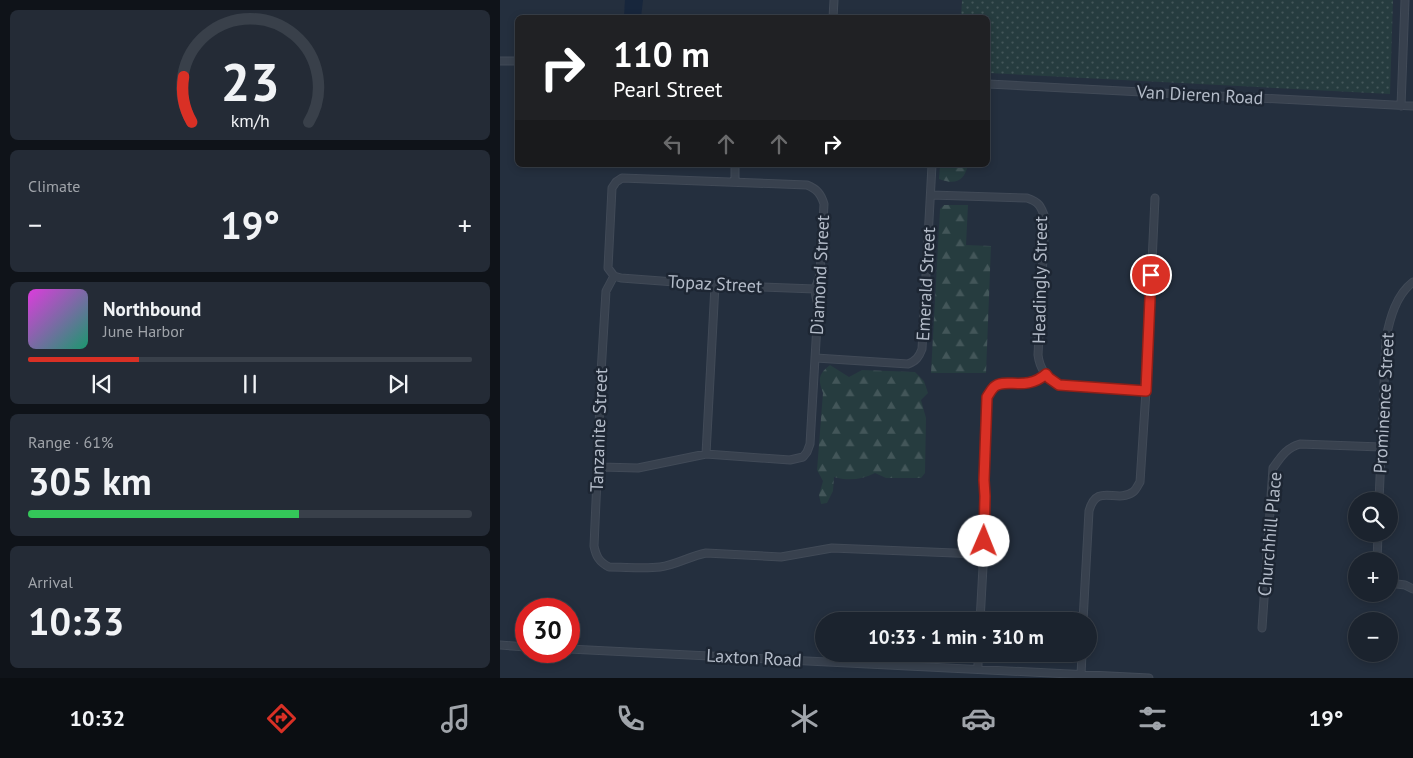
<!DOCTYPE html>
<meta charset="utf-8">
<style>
:root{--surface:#1b232e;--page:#242b36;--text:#f1f3f6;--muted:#a0a4aa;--line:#39404a;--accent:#d93025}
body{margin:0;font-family:"PT Sans",sans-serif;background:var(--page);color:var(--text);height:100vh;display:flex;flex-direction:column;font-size:19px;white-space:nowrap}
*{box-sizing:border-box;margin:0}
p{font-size:16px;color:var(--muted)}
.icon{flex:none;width:28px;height:28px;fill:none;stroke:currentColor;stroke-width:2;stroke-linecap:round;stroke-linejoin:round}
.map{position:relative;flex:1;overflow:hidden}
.details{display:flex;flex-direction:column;gap:10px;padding:10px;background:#0f1319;width:500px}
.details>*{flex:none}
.guide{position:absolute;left:15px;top:15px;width:475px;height:152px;border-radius:8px;box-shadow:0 2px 8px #0003,0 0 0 1px var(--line);background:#202124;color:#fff;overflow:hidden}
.buttons{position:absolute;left:848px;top:492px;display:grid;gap:10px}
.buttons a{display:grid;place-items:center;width:50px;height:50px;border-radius:50%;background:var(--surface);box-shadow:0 2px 8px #0003,0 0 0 1px var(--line);font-size:25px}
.speed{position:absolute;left:15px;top:598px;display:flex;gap:10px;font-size:25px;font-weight:700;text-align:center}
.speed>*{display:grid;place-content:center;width:65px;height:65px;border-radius:50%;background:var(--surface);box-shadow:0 2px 8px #0003,0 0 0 1px var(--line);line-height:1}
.speed .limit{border:8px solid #d22;background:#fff;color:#111}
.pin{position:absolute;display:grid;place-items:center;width:42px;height:42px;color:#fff;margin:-21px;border:2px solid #fff;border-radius:50%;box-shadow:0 1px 5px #0007}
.me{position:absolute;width:55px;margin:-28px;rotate:1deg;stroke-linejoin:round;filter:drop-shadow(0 0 4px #0008)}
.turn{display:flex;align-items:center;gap:18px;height:105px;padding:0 15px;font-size:22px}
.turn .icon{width:65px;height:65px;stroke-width:2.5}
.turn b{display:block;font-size:35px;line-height:42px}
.lanes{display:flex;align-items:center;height:48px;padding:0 15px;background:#0003;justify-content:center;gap:25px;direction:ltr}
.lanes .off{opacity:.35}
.big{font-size:38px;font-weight:600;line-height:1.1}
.details .widget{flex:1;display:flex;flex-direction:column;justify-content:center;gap:8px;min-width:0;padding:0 18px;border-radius:8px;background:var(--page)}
.details .dial{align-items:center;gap:0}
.dial svg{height:130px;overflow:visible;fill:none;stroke:var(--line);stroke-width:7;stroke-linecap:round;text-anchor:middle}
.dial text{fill:var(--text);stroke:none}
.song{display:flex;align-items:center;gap:15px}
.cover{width:60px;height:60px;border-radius:8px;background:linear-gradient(135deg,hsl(300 70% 55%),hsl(160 70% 35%))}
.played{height:5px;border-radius:2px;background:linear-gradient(90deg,var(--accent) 25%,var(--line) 25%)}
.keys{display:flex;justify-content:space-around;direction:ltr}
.heat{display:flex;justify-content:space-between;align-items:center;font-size:28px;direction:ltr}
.charge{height:8px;border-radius:4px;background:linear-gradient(90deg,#34c759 61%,var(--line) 0)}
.trip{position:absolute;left:315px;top:612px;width:282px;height:50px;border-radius:25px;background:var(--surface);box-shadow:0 2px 8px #0003,0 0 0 1px var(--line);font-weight:600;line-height:50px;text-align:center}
.dock{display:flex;height:80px;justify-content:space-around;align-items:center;background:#0b0e12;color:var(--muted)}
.dock .icon{width:35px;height:35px}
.dock .on{color:var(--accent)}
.dock b{font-size:22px;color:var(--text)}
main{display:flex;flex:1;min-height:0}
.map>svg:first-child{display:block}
.forest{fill:url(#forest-firs)}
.park{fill:url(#park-dots)}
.water{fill:#17263c}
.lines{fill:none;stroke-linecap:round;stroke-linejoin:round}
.minor-casing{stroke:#414a57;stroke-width:9}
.minor{stroke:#38414e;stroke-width:7}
.route-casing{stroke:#8d1f18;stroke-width:12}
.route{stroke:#d93025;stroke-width:9}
.labels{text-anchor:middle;stroke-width:5;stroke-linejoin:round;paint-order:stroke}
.street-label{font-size:18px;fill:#b4bcc9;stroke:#1d2633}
</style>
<main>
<section class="details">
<div class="widget dial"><svg viewBox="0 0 100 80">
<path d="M14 69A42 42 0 1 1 86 69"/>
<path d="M14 69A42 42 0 0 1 9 41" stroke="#d93025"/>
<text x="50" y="56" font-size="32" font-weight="700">23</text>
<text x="50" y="72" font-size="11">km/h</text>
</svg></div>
<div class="widget"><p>Climate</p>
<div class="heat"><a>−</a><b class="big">19°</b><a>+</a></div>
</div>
<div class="widget">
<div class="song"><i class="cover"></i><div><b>Northbound</b><p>June Harbor</p></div></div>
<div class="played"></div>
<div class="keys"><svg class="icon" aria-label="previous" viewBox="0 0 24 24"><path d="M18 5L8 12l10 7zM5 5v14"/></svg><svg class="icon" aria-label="pause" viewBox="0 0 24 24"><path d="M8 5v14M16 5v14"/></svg><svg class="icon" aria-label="next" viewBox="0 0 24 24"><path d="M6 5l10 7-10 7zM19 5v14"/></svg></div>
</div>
<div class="widget"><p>Range · 61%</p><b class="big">305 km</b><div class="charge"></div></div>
<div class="widget"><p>Arrival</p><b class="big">10:33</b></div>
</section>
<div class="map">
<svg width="913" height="678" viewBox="0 0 913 678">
<defs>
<pattern id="forest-firs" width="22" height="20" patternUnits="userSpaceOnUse" patternTransform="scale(1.25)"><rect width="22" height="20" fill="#263c3f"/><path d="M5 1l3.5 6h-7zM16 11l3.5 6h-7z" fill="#435659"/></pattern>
<pattern id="park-dots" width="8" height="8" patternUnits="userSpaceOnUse" patternTransform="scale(1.25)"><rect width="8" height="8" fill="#263c3f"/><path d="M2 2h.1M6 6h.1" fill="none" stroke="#435659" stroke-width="1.8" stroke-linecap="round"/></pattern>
</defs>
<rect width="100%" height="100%" fill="#242f3e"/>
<path class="forest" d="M440 165H468C464 182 455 185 439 179Z
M444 205H468L466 245 491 246 486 373H431L440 209Z
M330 365 349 377 362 370 415 372 424 381 428 393 421 400 426 418 425 473 421 478H386L375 473C362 480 347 481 334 477L333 491 327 503 321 504 319 495 323 481 317 470 323 393C318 380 318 374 330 365Z"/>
<path class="park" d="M462 0H893L890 94 488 73V18L461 17Z"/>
<path class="water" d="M125 0H143L141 17H124Z"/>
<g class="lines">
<g class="minor-casing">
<path id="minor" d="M333 18 334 0
M0 61H18
M488 84 913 106
M901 106 905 0
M235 181V165
M431 195 527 198C539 202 541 206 545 218L538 355C540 370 546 376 559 385L646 391
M114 276 106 291 101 373 98 454 101 467 97 479 94 546C96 556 99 562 109 567 126 567 144 569 160 567 176 565 190 556 206 553L281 557 332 548 479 554
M114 276 121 278 215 285 315 289
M316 358 408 364C416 361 419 357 422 349L432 165
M206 454 215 285
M101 467 138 468 206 454 290 460 303 457 307 452 310 444 317 324 318 305 316 297 315 289 320 275 324 204C321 194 317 189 307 185L122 178 116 182 112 188 108 268 114 276
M879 501 886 338C890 318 896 295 913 282
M877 561 878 534
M889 583 905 585 913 589
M480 621 483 567 479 554 484 541 485 496 483 480 487 397C489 394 491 390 494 387 506 377 526 393 546 374
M583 621 589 511C597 482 616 504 633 492 636 490 638 485 640 482L646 391 655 198
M762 628 773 468C781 457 786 448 800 444L881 447
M0 645 26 647
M69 649 649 678
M478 669V654
M581 675 582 654"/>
</g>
<use href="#minor" class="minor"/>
</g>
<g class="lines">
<g class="route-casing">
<path id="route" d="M484 541 485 496 484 480 487 397C489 394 491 390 494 387 505 377 526 392 546 374L549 378 559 385 646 391 651 275"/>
</g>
<use href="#route" class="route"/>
</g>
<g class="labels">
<g class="street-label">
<text transform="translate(700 95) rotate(3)" y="6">Van Dieren Road</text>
<text transform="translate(320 275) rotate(-87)" y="6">Diamond Street</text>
<text transform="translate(540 280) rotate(-89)" y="6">Headingly Street</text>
<text transform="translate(215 284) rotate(3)" y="6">Topaz Street</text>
<text transform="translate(426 284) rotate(-87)" y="6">Emerald Street</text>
<text transform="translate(884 403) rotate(-87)" y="6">Prominence Street</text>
<text transform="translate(99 430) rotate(-88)" y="6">Tanzanite Street</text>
<text transform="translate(770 534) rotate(-85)" y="6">Churchhill Place</text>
<text transform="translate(254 658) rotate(3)" y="6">Laxton Road</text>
</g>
</g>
</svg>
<div class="buttons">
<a><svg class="icon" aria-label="search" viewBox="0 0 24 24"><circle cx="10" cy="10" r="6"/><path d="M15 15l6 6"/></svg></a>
<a>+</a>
<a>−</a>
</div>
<div class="speed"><div class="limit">30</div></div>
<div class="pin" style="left:651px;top:275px;background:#d93025"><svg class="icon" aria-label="arrive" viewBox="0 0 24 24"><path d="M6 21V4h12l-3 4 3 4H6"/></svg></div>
<svg class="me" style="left:484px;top:541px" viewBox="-20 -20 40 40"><circle r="19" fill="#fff"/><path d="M0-13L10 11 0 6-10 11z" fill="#d93025"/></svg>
<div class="trip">10:33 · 1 min · 310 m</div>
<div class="guide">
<div class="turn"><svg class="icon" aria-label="right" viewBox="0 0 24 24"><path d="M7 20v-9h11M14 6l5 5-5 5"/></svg><div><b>110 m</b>Pearl Street</div></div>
<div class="lanes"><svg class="icon off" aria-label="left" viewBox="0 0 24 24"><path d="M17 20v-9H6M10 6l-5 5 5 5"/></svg><svg class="icon off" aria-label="ahead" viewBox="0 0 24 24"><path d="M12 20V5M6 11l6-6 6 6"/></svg><svg class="icon off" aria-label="ahead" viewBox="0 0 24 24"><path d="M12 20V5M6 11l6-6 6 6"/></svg><svg class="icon" aria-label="right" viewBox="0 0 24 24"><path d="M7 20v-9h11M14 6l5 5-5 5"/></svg></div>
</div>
</div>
</main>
<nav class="dock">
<b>10:32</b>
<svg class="icon on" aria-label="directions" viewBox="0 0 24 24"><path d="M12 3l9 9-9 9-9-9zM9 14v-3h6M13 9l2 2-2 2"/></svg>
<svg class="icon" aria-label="music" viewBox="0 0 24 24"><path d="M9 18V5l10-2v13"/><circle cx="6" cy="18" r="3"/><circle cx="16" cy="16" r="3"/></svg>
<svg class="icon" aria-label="phone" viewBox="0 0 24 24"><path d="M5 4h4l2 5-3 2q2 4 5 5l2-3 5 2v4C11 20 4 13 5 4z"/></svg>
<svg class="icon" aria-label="climate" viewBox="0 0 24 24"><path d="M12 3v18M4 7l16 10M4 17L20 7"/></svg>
<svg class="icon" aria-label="car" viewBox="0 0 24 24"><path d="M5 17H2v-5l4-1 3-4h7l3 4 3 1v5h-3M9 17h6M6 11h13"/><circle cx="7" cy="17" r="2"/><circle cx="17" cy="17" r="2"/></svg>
<svg class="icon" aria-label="filters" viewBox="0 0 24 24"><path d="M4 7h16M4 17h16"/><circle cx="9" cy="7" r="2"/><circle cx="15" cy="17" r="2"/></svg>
<b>19°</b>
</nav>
